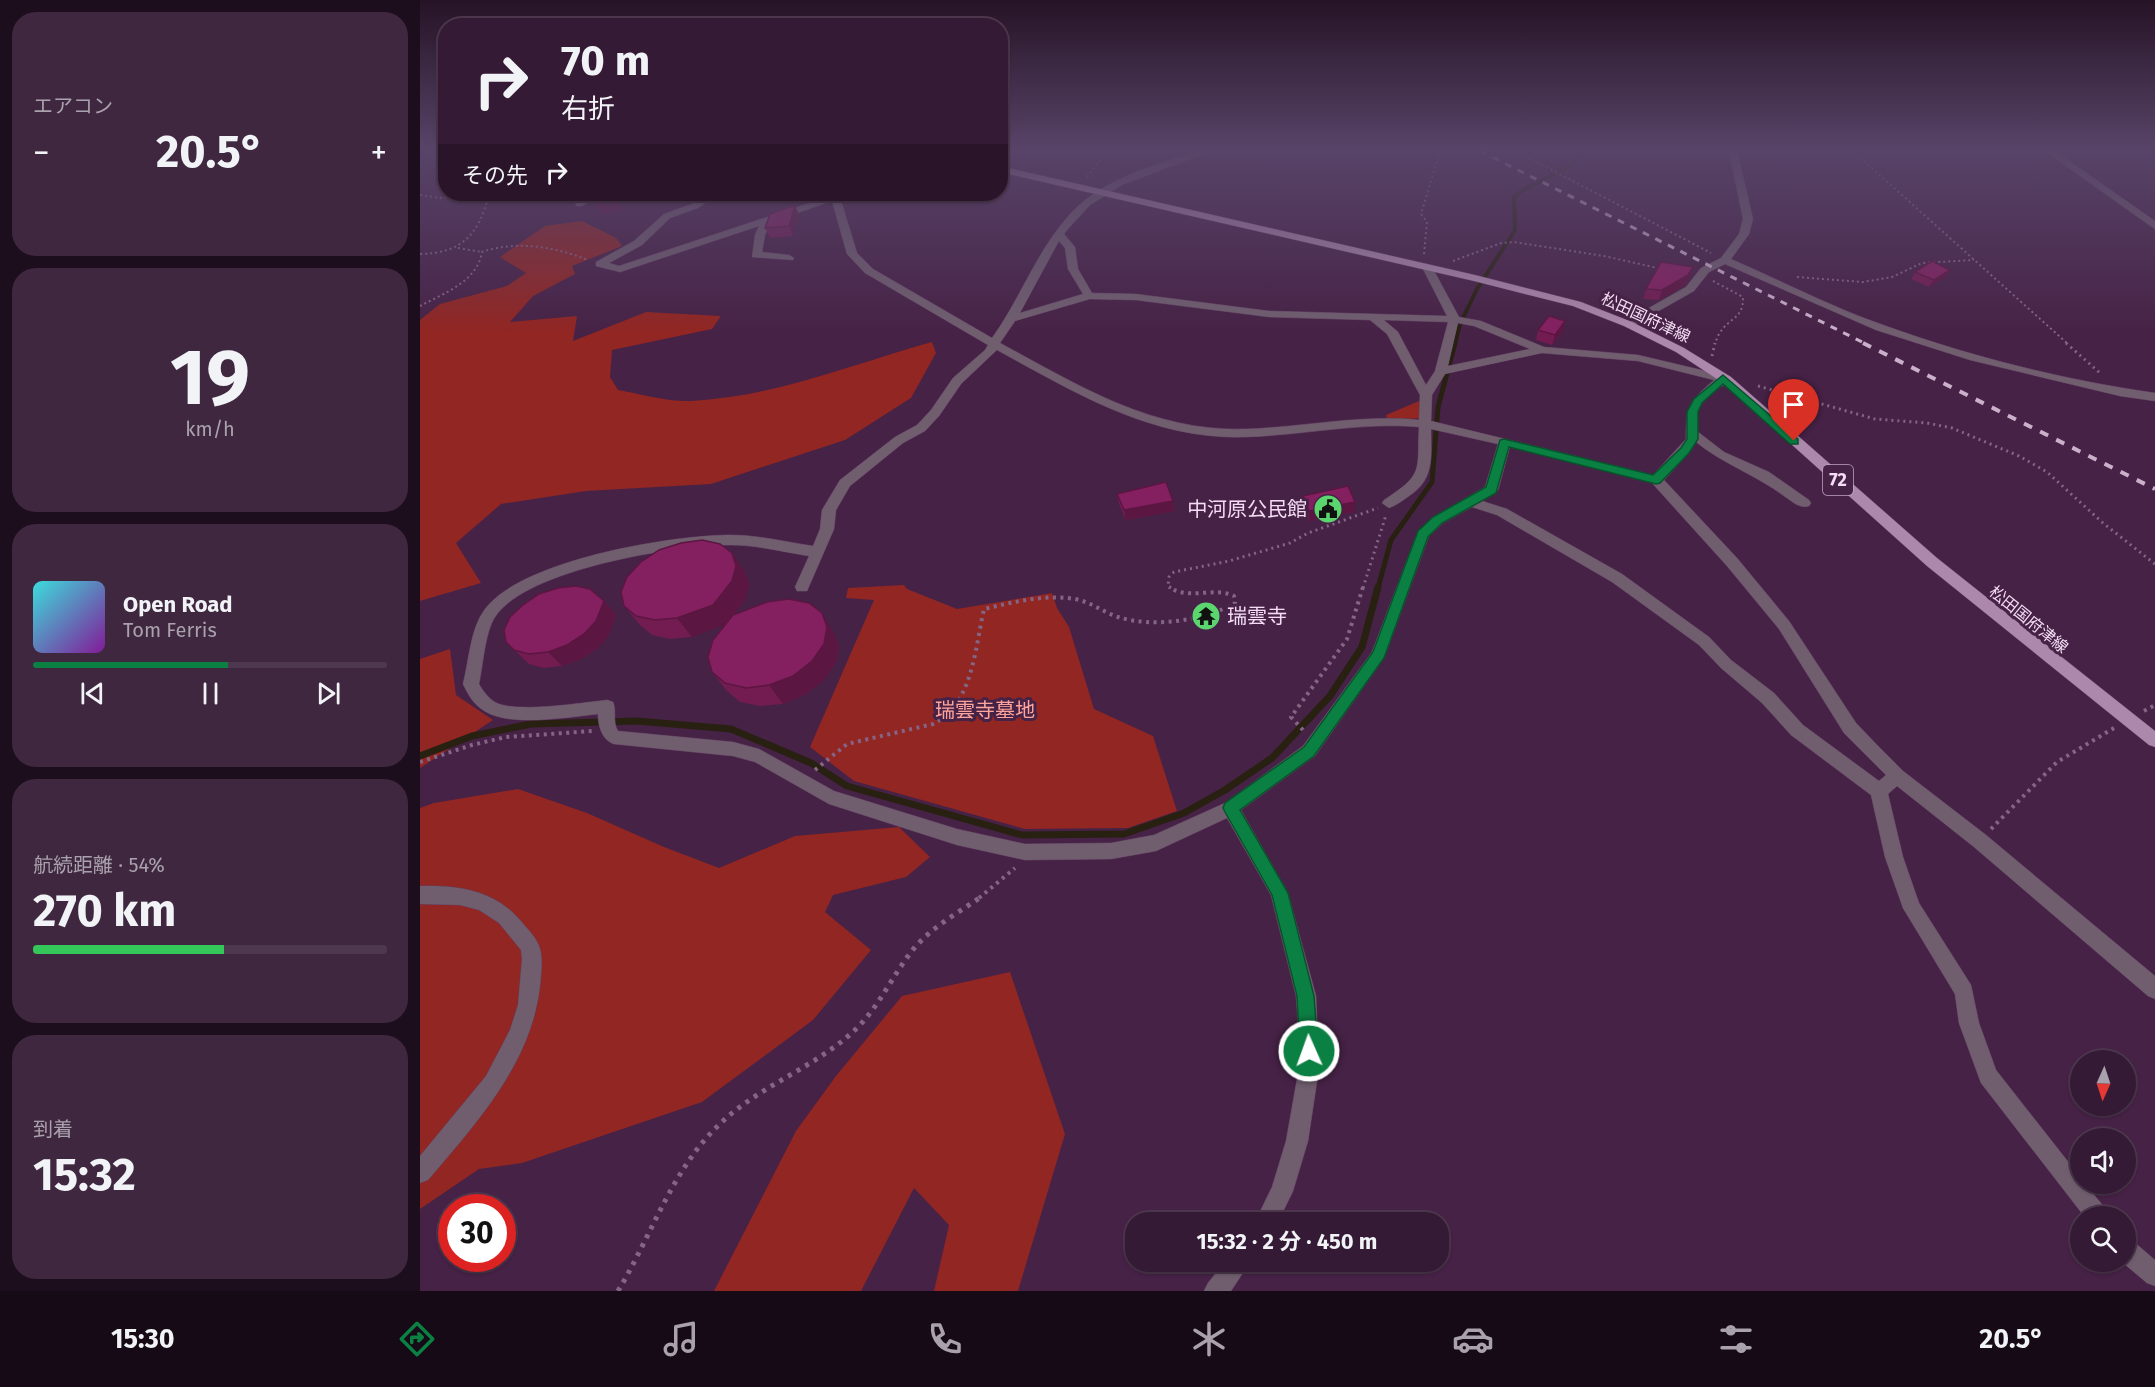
<!DOCTYPE html>
<html lang="ja">
<meta charset="utf-8">
<style>
:root{--surface:#341a34;--page:#3f2740;--text:#f1f3f6;--muted:#a9a1ac;--line:#4e384f;--accent:#0b8043}
body{margin:0;font-family:"Fira Sans","Noto Sans JP",sans-serif;background:var(--page);color:var(--text);height:100vh;display:flex;flex-direction:column;font-size:22px;white-space:nowrap}
*{box-sizing:border-box;margin:0}
p{font-size:20px;color:var(--muted)}
.icon{flex:none;width:33px;height:33px;fill:none;stroke:currentColor;stroke-width:2;stroke-linecap:round;stroke-linejoin:round}
.map{position:relative;flex:1;overflow:hidden}
.drawer{display:flex;flex-direction:column;gap:12px;padding:12px;background:#1d0e1d;width:420px}
.drawer>*{flex:none}
.hud{position:absolute;left:18px;top:18px;width:570px;height:183px;border-radius:24px;box-shadow:0 2px 4px #0004,0 0 0 2px var(--line);background:#341a34;color:var(--text);overflow:hidden}
.needle{width:39px;rotate:183deg}
.tools{position:absolute;left:1650px;top:1050px;display:grid;gap:12px}
.tools a{display:grid;place-items:center;width:66px;height:66px;border-radius:50%;background:var(--surface);box-shadow:0 2px 4px #0004,0 0 0 2px var(--line);font-size:30px}
.speed{position:absolute;left:18px;top:1194px;display:flex;gap:12px;font-size:30px;font-weight:700;text-align:center}
.speed>*{display:grid;place-content:center;width:78px;height:78px;border-radius:50%;background:var(--surface);box-shadow:0 2px 4px #0004,0 0 0 2px var(--line);line-height:1}
.speed .limit{border:9px solid #d22;background:#fff;color:#111}
.pin{position:absolute;display:grid;place-items:center;width:51px;height:51px;color:#fff;margin:-62px -26px;border-radius:50% 50% 50% 0;rotate:-45deg;box-shadow:0 0 6px #0007}
.pin .icon{rotate:45deg}
.me{position:absolute;width:66px;margin:-33px;rotate:358deg;stroke-linejoin:round;filter:drop-shadow(0 0 4px #0008)}
.turn{display:flex;align-items:center;gap:21px;height:126px;padding:0 24px;font-size:27px}
.turn .icon{width:78px;height:78px;stroke-width:2.5}
.turn b{display:block;font-size:42px;line-height:51px}
.then{display:flex;align-items:center;height:57px;padding:0 24px;background:#0003;gap:12px;font-size:22px}
.big{font-size:45px;font-weight:700;line-height:1.1}
.drawer .card{flex:1;display:flex;flex-direction:column;justify-content:center;gap:9px;min-width:0;padding:0 21px;border-radius:24px;background:var(--page)}
.drawer .dial{align-items:center;gap:0}
.dial b{font-size:78px;line-height:1}
.song{display:flex;align-items:center;gap:18px}
.cover{width:72px;height:72px;border-radius:9px;background:linear-gradient(135deg,hsl(180 70% 55%),hsl(290 70% 35%))}
.played{height:6px;border-radius:3px;background:linear-gradient(90deg,var(--accent) 55%,var(--line) 55%)}
.keys{display:flex;justify-content:space-around;direction:ltr}
.heat{display:flex;justify-content:space-between;align-items:center;font-size:33px;direction:ltr}
.charge{height:9px;border-radius:4px;background:linear-gradient(90deg,#34c759 54%,var(--line) 0)}
.trip{position:absolute;left:705px;top:1212px;width:324px;height:60px;border-radius:24px;background:var(--surface);box-shadow:0 2px 4px #0004,0 0 0 2px var(--line);font-weight:700;line-height:60px;text-align:center}
.menu{display:flex;height:96px;justify-content:space-around;align-items:center;background:#150a15;color:var(--muted)}
.menu .icon{width:42px;height:42px}
.menu .selected{color:var(--accent)}
.menu b{font-size:27px;color:var(--text)}
main{display:flex;flex:1;min-height:0}
.map>svg:first-child{display:block}
.green{fill:#912623}
.lines{fill:none;stroke-linecap:round;stroke-linejoin:round}
.stream-far2{stroke:#282111;stroke-width:4}
.stream-far1{stroke:#282111;stroke-width:5}
.stream{stroke:#282111;stroke-width:7}
.minor-casing{stroke:#624062;stroke-width:1}
.major-casing{stroke:#624062;stroke-width:1}
.path-far3{stroke:#856585;stroke-width:2;stroke-dasharray:2 3;stroke-linecap:butt}
.path-far2{stroke:#856585;stroke-width:3;stroke-dasharray:2 4;stroke-linecap:butt}
.path-far1{stroke:#856585;stroke-width:4;stroke-dasharray:3 4.5;stroke-linecap:butt}
.path{stroke:#856585;stroke-width:5;stroke-dasharray:4 6;stroke-linecap:butt}
.minor{fill:#705e6f;fill-rule:evenodd}
.major{fill:#ac88ac;fill-rule:evenodd}
.rail-far1{stroke:#cab0ca;stroke-width:3;stroke-dasharray:7 7;stroke-linecap:butt}
.rail{stroke:#cab0ca;stroke-width:4;stroke-dasharray:9 9;stroke-linecap:butt}
.wall{fill:#721c52}
.shaded-wall{fill:#5c1642}
.building{fill:#84205f;stroke:#5c1642;stroke-width:1.5}
.route{fill:#0b8043;stroke:#07532c;stroke-width:1.5}
.labels{text-anchor:middle;stroke-width:6;stroke-linejoin:round;paint-order:stroke}
.far-street-label{font-size:16px;fill:#f4ddf4;stroke:#462246}
.shield{fill:#462246;stroke:#c0a5c0;stroke-width:1.5}
.shield-label{font-size:18px;font-weight:bold;fill:#f4ddf4}
.poi-label{font-size:20px;fill:#f4ddf4;stroke:#462246;text-anchor:end}
.park-label{font-size:20px;fill:#fea49b;stroke:#462246}
</style>
<main>
<section class="drawer">
<div class="card"><p>エアコン</p>
<div class="heat"><a>−</a><b class="big">20.5°</b><a>+</a></div>
</div>
<div class="card dial"><b>19</b><p>km/h</p></div>
<div class="card">
<div class="song"><i class="cover"></i><div><b>Open Road</b><p>Tom Ferris</p></div></div>
<div class="played"></div>
<div class="keys"><svg class="icon" aria-label="previous" viewBox="0 0 24 24"><path d="M18 5L8 12l10 7zM5 5v14"/></svg><svg class="icon" aria-label="pause" viewBox="0 0 24 24"><path d="M8 5v14M16 5v14"/></svg><svg class="icon" aria-label="next" viewBox="0 0 24 24"><path d="M6 5l10 7-10 7zM19 5v14"/></svg></div>
</div>
<div class="card"><p>航続距離 · 54%</p><b class="big">270 km</b><div class="charge"></div></div>
<div class="card"><p>到着</p><b class="big">15:32</b></div>
</section>
<div class="map">
<svg width="1735" height="1291" viewBox="0 0 1735 1291">
<rect width="100%" height="100%" fill="#462246"/>
<path class="green" d="M162 221 196 238 202 246 152 266 155 274 113 296 90 322 157 316 153 341 226 312 301 316 292 329 192 350 190 377 198 390C221 394 248 402 271 401 354 397 433 364 512 342L516 353 491 398 425 440 291 484 166 491 81 504 36 543 61 583 0 601V320L20 304 87 286 106 273 80 257 125 226Z
M1004 399 1006 418 967 420 966 415Z
M484 585 487 589 537 609 632 593 637 608 649 627 674 709 733 736 757 811 708 828 605 829 434 781 390 747 454 600 426 598 428 588Z
M30 649 36 695 73 720 0 768V659Z
M98 789 167 813 244 847 299 868 375 836 479 827 510 857 486 877 413 895 405 912 451 950 393 1020 282 1102 102 1163 59 1169 0 1209V808L14 803Z
M590 972 645 1134 598 1291H514L529 1225 494 1188 441 1291H294L376 1131 416 1076 482 996Z"/>
<g class="lines">
<path class="stream-far2" d="M1035 344 1040 324 1057 289 1095 230 1094 197C1116 178 1146 176 1163 151"/>
<path class="stream-far1" d="M958 588 971 540 1012 482 1018 407 1035 343"/>
<path class="stream" d="M0 756 52 736 111 724 217 721 311 729 391 763 427 786 602 835 704 834 764 813 805 790 852 758 910 696 942 647 958 587"/>
<g class="minor-casing">
<path id="minor" d="M779 151H792L702 185 670 205 647 230 644 234 655 247 658 269 672 293 716 294 849 311 1027 316 1002 267 1007 264 1012 267 1039 317 1061 321 1124 347 1218 355 1311 377V383C1300 384 1282 399 1278 411 1277 417 1278 425 1278 432L1304 452 1349 472 1389 500 1391 503 1389 506C1379 509 1372 501 1364 496 1336 475 1303 464 1276 442L1269 453 1244 480 1317 558 1369 621 1436 723 1460 748 1483 771 1566 835 1735 976V999L1728 996 1554 847 1477 786 1468 794 1483 857 1499 903 1551 985 1559 1023 1576 1070 1660 1177V1184H1665L1685 1208 1688 1216H1664L1561 1083 1539 1023 1535 994 1483 908 1465 857 1451 795 1371 735 1342 703 1301 668 1279 645 1192 582 1077 515 1052 507 1023 523 1009 536 964 658 895 756 821 810 868 893 896 996 899 1068 888 1141 873 1191 858 1222H835L852 1187 866 1141 879 1068V1034L876 996 851 895 807 818 736 851 691 859 605 860 537 845 409 804 335 762 313 756 194 744C182 740 178 726 178 714 148 717 88 728 63 710 53 704 48 694 43 684 49 661 50 629 65 609 102 560 251 535 311 535 338 535 366 542 393 546L400 529 402 510 420 480 475 437 497 425 511 410 533 378 565 350 568 345 445 273 427 254 412 201 351 222 345 235 342 252 369 255 374 258 373 260 332 257 335 235 339 226 200 272 176 266V262L214 241 244 214 272 204 287 194H298L278 208 250 218 222 245 189 263 199 266 411 196V194H419L437 253 453 269 572 338C599 301 615 255 645 220 677 180 732 166 779 151ZM639 241 645 248 648 269 663 294 600 313ZM670 299 716 300 849 317 950 320 967 334 1000 395 999 420C942 414 884 427 826 429 732 432 660 386 580 343L595 321ZM964 320 1028 322 1015 371 1006 385 978 332ZM1038 323 1054 326 1110 349 1028 366ZM577 350C656 393 732 440 826 437 884 435 942 422 999 427 997 472 1004 474 964 500L962 503 969 508C977 505 983 500 989 496 1015 479 1011 457 1011 429L1078 444 1065 487 1013 517 998 531 952 652 883 746 805 803 734 835 691 843 605 844 537 829 414 791 339 749 313 742 198 731C192 721 197 711 193 702L187 700C160 703 103 712 79 704 70 701 63 691 59 684 63 666 65 632 75 617 106 569 257 545 311 545 337 545 363 552 389 556L375 587 377 591H387L414 529 416 510 430 486 483 443 505 431 519 416 541 384ZM1122 353 1218 361 1294 380C1268 403 1266 405 1266 439L1233 475 1011 421 1012 395 1025 374ZM1090 447 1232 483 1307 566 1359 629 1424 733 1466 775 1459 781 1383 725 1354 693 1311 660 1289 637 1202 574 1087 509 1062 501 1078 490Z
M1309 151H1317L1333 219 1329 234 1311 259C1362 281 1413 308 1466 326 1552 357 1644 380 1735 393V401L1700 396 1550 360 1456 330 1305 264 1289 272 1274 291 1212 326H1204V322L1266 287 1281 268 1301 258 1319 234 1323 219Z
M1625 151H1635L1735 221V229Z
M170 194H181L162 206H156V202Z
M0 886C38 885 74 890 100 920 107 929 117 937 120 949 123 960 121 974 120 986 111 1064 57 1122 8 1180L0 1183V1156L66 1076 90 1030 98 1005 102 959 101 950 79 923 59 910 40 905 0 904Z
M1706 1239 1714 1242 1735 1260V1286L1727 1283 1702 1262H1706Z
M805 1262H830L811 1291H784L788 1283Z"/>
</g>
<g class="major-casing">
<path id="major" d="M580 166 1055 275 1161 302 1212 322 1264 348 1311 377 1517 558 1735 731V747L1729 745 1507 566 1303 383 1256 352 1204 326 1153 306 1054 281 580 172Z"/>
</g>
<path class="path-far3" d="M1095 151 1291 253
M1433 151 1648 344
M1326 155 1389 151
M667 177 687 151
M0 195 20 198 52 194
M38 248 62 252
M0 254C43 253 59 234 69 194
M1004 254 1007 222 1001 214 1020 151
M1033 261 1081 243 1094 242 1184 256 1242 269
M1377 277 1443 282 1472 277 1502 263 1554 260
M1293 281 1323 297C1324 323 1303 316 1295 344
M0 306C24 293 57 282 62 252 97 240 135 247 168 260"/>
<path class="path-far2" d="M1646 343 1680 373
M1292 356 1295 343
M1338 386 1455 419 1507 423 1532 428 1599 456 1627 472 1683 523 1735 564
M751 588 748 586 749 577 754 572 809 561 870 543 888 533 958 508
M943 588 966 515"/>
<path class="path-far1" d="M1724 711 1735 705
M883 730 871 717 927 639 943 587
M0 762 52 745 86 737 173 731
M395 770 427 744 513 724C553 704 555 648 564 609 594 602 625 594 655 599 671 602 683 612 698 617 732 628 784 621 815 603L814 596C793 586 769 601 749 587
M1571 829 1637 762 1694 728
M559 898 595 868"/>
<path class="path" d="M198 1291C232 1235 253 1166 303 1121 343 1084 398 1066 437 1028 461 1004 474 972 496 946 514 926 539 912 561 897"/>
<use href="#minor" class="minor"/>
<use href="#major" class="major"/>
<path class="rail-far1" d="M1060 151 1446 344"/>
<path class="rail" d="M1443 343 1735 489"/>
</g>
<path class="wall" d="M168 194H197L202 210 182 214 176 204 173 202Z
M375 205 379 215 373 236 350 238 345 228Z
M1273 267 1270 277 1265 285 1239 300 1223 299 1226 289Z
M1530 270 1526 277 1509 287 1491 279 1495 272Z
M1145 321 1143 331 1132 345 1116 340 1118 330Z
M697 494 753 501 754 511 706 520 699 504Z
M883 496 934 512 889 521 883 506Z
M312 553 325 572 329 585 325 600 314 614 413 632 419 646 416 663 404 680 386 694 363 704 340 706 320 702 307 691 292 672 305 624 272 637 250 639 232 635 220 625 204 606Z
M184 601 196 615 189 635 178 648 161 659 142 666 124 668 109 664 86 642Z"/>
<path class="shaded-wall" d="M194 194H197L198 195 202 210 182 214 176 205Z
M375 205 379 215 373 236 369 226Z
M1273 267 1270 277 1265 285 1239 300 1242 290Z
M1530 270 1526 277 1509 287 1514 280Z
M1145 321 1143 331 1132 345 1135 335Z
M753 501 754 511 706 520 704 510Z
M935 502 934 512 889 521V511Z
M312 553 325 572 329 585 325 600 307 624 272 637 257 618Z
M184 601 196 615 189 635 178 648 161 659 142 666 128 652Z
M402 613 413 632 419 646 416 663 404 680 386 694 363 704 349 685Z"/>
<path class="building" d="M169 194H194L196 200 176 205 175 198Z
M375 205 369 226 345 228 350 214Z
M1512 261 1530 270 1514 280 1495 272Z
M1241 262 1273 267 1268 275 1242 290 1226 289Z
M1129 316 1145 321 1135 335 1118 330Z
M746 482 753 501 704 510 697 494Z
M928 486 935 502 889 511 883 496Z
M282 540 300 544 312 553 316 566 312 581 293 605 257 618 235 620 216 616 204 606 201 592 207 577 221 562 239 550 261 543Z
M156 586 170 589 184 601 176 621 164 634 147 645 128 652 109 654 94 650 86 642 84 630 90 617 103 605 119 594 138 588Z
M369 599 389 603 402 613 407 627 404 644 392 661 373 676 349 685 326 688 305 683 292 672 288 657 293 640 313 615 347 602Z"/>
<linearGradient id="sky" x2="0" y2="1"><stop stop-color="#261326"/><stop offset="0.45" stop-color="#574468"/><stop offset="1" stop-color="#574468" stop-opacity="0"/></linearGradient>
<rect width="1735" height="332" fill="url(#sky)"/>
<path class="route" d="M1303 375 1378 439V444H1370L1303 384 1282 403 1278 412V439L1269 453 1240 483 1236 484 1089 447 1076 493 1022 523 1008 537 964 658 894 756 820 810 868 893 894 996 898 1051 896 1057 889 1060 883 1057 880 1051 877 996 852 895 805 812 803 808 805 803 884 747 953 652 998 531 1013 517 1066 487 1080 440 1084 439 1233 475 1261 448 1267 439V412L1274 399Z"/>
<defs>
<g id="civic-disc" transform="scale(1.5)"><circle r="9.5" fill="#5bd56e" stroke="#462246"/><path d="M-.6-6.5H3V-4.5H.6V-3L4-1V1h2V6H-6V1h2V-1L-.6-3ZM-1.2 2.5V6h2.4V2.5Z" fill="#111"/></g>
<g id="temple-disc" transform="scale(1.5)"><circle r="9.5" fill="#5bd56e" stroke="#462246"/><path d="M0-6L5-2H3V0L6.5 2.5H4V6H1.5V3h-3V6H-4V2.5H-6.5L-3 0V-2H-5Z" fill="#111"/></g>
</defs>
<g fill-rule="evenodd">
<use href="#civic-disc" x="908" y="509"/>
<use href="#temple-disc" x="786" y="616"/>
</g>
<g class="labels">
<g class="far-street-label">
<text transform="translate(1226 317) rotate(25)" y="6">松田国府津線</text>
<text transform="translate(1609 619) rotate(39)" y="6">松田国府津線</text>
</g>
<rect class="shield" x="1403" y="465" width="30" height="30" rx="4.5"/>
<g class="shield-label">
<text x="1418" y="486">72</text>
</g>
<g class="poi-label">
<text x="887" y="516">中河原公民館</text>
<text x="807" y="623" text-anchor="start">瑞雲寺</text>
</g>
<g class="park-label">
<text x="565" y="717">瑞雲寺墓地</text>
</g>
</g>
</svg>
<div class="tools">
<a><svg class="needle" viewBox="-14 -14 28 28"><path d="M0-13l5 13h-10z" fill="#e53935"/><path d="M0 13l5-13h-10z" fill="#a9a1ac"/></svg></a>
<a><svg class="icon" aria-label="sound" viewBox="0 0 24 24"><path d="M4 9h4l5-4v14l-5-4H4zM17 9q2 3 0 6"/></svg></a>
<a><svg class="icon" aria-label="search" viewBox="0 0 24 24"><circle cx="10" cy="10" r="6"/><path d="M15 15l6 6"/></svg></a>
</div>
<div class="speed"><div class="limit">30</div></div>
<div class="pin" style="left:1374px;top:441px;background:#d93025"><svg class="icon" aria-label="arrive" viewBox="0 0 24 24"><path d="M6 21V4h12l-3 4 3 4H6"/></svg></div>
<svg class="me" style="left:889px;top:1051px" viewBox="-20 -20 40 40"><circle r="17" fill="#0b8043" stroke="#fff" stroke-width="3"/><path d="M0-11L8 9 0 5-8 9z" fill="#fff"/></svg>
<div class="trip">15:32 · 2 分 · 450 m</div>
<div class="hud">
<div class="turn"><svg class="icon" aria-label="right" viewBox="0 0 24 24"><path d="M7 20v-9h11M14 6l5 5-5 5"/></svg><div><b>70 m</b>右折</div></div>
<div class="then">その先<svg class="icon" aria-label="right" viewBox="0 0 24 24"><path d="M7 20v-9h11M14 6l5 5-5 5"/></svg></div>
</div>
</div>
</main>
<nav class="menu">
<b>15:30</b>
<svg class="icon selected" aria-label="directions" viewBox="0 0 24 24"><path d="M12 3l9 9-9 9-9-9zM9 14v-3h6M13 9l2 2-2 2"/></svg>
<svg class="icon" aria-label="music" viewBox="0 0 24 24"><path d="M9 18V5l10-2v13"/><circle cx="6" cy="18" r="3"/><circle cx="16" cy="16" r="3"/></svg>
<svg class="icon" aria-label="phone" viewBox="0 0 24 24"><path d="M5 4h4l2 5-3 2q2 4 5 5l2-3 5 2v4C11 20 4 13 5 4z"/></svg>
<svg class="icon" aria-label="climate" viewBox="0 0 24 24"><path d="M12 3v18M4 7l16 10M4 17L20 7"/></svg>
<svg class="icon" aria-label="car" viewBox="0 0 24 24"><path d="M5 17H2v-5l4-1 3-4h7l3 4 3 1v5h-3M9 17h6M6 11h13"/><circle cx="7" cy="17" r="2"/><circle cx="17" cy="17" r="2"/></svg>
<svg class="icon" aria-label="filters" viewBox="0 0 24 24"><path d="M4 7h16M4 17h16"/><circle cx="9" cy="7" r="2"/><circle cx="15" cy="17" r="2"/></svg>
<b>20.5°</b>
</nav>
